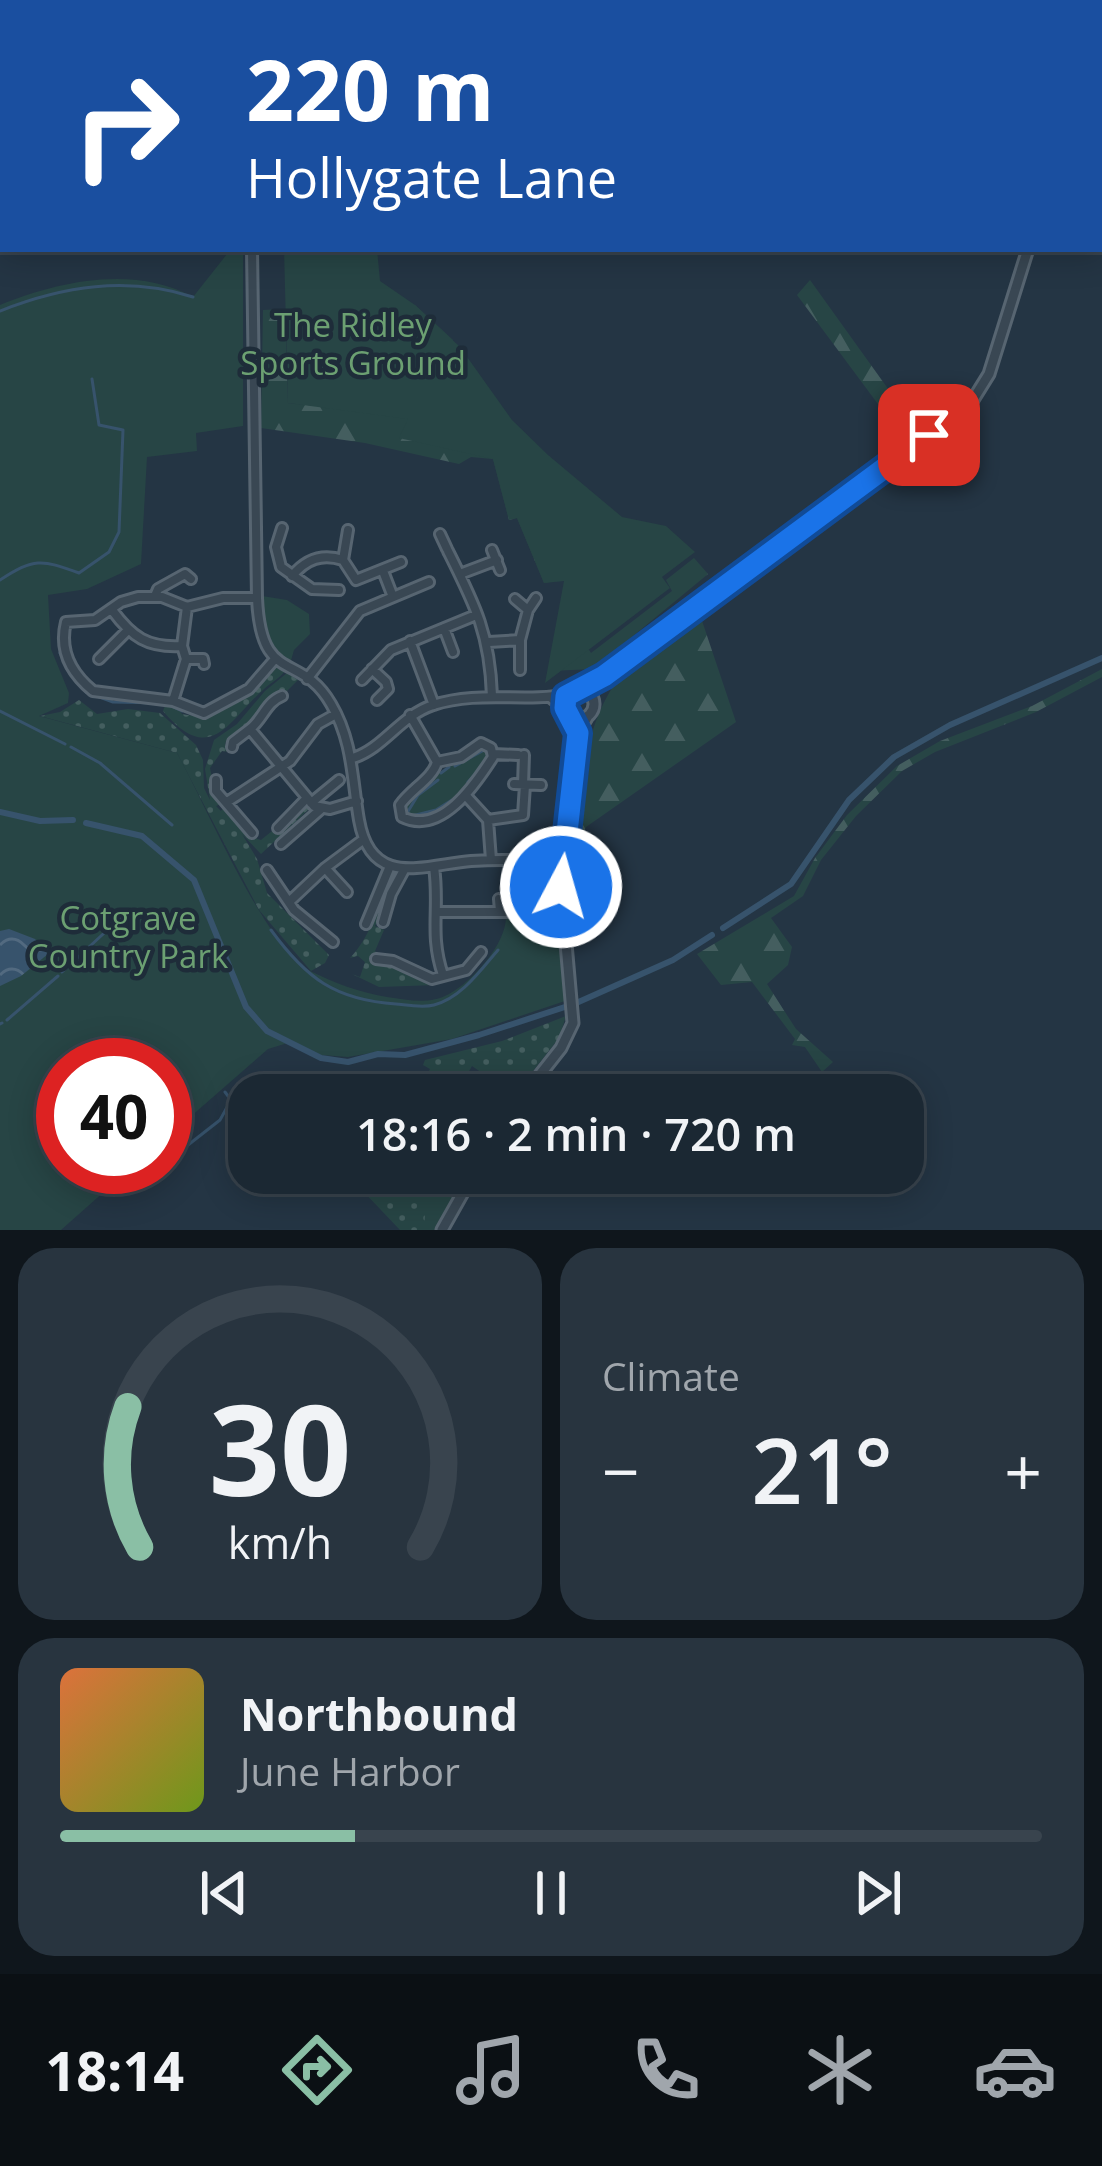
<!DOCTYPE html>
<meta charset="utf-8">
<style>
:root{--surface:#1b2833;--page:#28343f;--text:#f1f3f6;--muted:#a0a6ac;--line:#39444e;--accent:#8abfa5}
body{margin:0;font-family:"Open Sans",sans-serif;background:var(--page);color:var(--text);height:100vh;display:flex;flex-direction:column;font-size:45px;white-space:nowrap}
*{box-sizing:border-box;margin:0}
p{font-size:39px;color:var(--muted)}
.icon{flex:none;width:66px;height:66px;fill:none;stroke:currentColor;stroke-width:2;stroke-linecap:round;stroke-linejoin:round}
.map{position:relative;height:1230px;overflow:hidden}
.panel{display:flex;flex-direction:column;gap:18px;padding:18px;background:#0f161c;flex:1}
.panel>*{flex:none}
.hud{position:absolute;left:0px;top:0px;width:1104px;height:252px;box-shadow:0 6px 30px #0003,0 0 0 3px var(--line);background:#1a4fa0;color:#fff;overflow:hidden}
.speed{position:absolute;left:36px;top:1038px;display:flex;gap:24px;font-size:60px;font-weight:700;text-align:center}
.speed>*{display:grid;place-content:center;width:156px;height:156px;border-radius:50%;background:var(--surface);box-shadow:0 6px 30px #0003,0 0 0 3px var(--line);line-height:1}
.speed .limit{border:18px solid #d22;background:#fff;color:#111}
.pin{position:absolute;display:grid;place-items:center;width:102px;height:102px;color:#fff;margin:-51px;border-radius:24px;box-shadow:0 6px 18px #0006}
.me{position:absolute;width:132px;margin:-66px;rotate:6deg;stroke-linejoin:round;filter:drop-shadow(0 0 9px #0008)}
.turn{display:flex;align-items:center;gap:42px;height:252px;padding:0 48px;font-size:54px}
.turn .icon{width:156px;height:156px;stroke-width:2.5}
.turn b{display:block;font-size:84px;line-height:102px}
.big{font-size:90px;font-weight:600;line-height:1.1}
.panel .card{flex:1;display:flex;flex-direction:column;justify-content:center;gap:18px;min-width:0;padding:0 42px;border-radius:36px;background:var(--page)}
.panel .dial{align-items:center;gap:0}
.dial svg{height:312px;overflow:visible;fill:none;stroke:var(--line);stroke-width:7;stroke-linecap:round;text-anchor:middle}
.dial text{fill:var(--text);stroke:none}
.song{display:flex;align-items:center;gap:36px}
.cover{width:144px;height:144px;border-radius:18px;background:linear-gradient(135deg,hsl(20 70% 55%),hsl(80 70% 35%))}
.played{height:12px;border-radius:6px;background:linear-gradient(90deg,var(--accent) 30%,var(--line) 30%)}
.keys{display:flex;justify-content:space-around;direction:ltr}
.heat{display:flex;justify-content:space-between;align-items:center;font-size:66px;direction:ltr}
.panel .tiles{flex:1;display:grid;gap:18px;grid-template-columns:1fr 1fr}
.card:last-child{grid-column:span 2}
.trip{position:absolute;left:228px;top:1074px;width:696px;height:120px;border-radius:36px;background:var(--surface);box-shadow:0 6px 30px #0003,0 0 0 3px var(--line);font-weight:600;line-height:120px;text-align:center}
.dock{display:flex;height:192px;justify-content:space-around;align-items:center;background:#0b1014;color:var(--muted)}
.dock .icon{width:84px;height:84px}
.dock .current{color:var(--accent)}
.dock b{font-size:54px;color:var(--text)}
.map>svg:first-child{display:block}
.grass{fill:url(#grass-dots)}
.forest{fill:url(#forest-firs)}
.park{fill:#274545}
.water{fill:url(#water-waves)}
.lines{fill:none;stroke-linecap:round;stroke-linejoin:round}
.stream{stroke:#37536c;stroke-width:3}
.canal{stroke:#37536c;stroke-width:6}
.minor-casing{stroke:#576571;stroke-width:14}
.tertiary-casing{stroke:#576571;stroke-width:15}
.minor{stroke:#394753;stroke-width:8}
.tertiary{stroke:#394753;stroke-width:9}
.route-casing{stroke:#114b97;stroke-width:30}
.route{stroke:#1a73e8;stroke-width:21}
.labels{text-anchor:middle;stroke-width:9;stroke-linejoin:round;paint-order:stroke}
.park-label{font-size:33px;fill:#6ca072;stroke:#1e2c39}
</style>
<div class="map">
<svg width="1102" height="1230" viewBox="0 0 1102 1230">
<defs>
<pattern id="grass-dots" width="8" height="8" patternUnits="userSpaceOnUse" patternTransform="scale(3)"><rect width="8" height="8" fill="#274545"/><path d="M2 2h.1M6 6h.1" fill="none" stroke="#445e5f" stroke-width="1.8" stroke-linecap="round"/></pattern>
<pattern id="forest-firs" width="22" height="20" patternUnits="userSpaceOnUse" patternTransform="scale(3)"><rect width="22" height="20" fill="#274545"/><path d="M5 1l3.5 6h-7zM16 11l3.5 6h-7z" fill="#445e5f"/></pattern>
<pattern id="water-waves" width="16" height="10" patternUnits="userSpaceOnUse" patternTransform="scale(3)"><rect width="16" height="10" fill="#37536c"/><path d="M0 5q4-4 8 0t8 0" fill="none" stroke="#526a80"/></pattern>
</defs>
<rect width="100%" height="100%" fill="#243544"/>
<path class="grass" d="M276 665 285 671C278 680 270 683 263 690 229 720 211 768 163 711L166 703 177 707 182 714C225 723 245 694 276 665Z
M287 673 298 680 259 719 225 743 229 752 222 751 210 768 214 788 210 793 218 795 223 803 216 806 221 811 225 805 249 836 261 840 277 827 281 831 305 804 310 808 261 854 242 834 257 859 267 893 329 955 325 963 311 971 259 910 177 753 40 716 60 712 79 700 97 714 128 709 160 713 196 745 203 760 204 788 210 800 205 769 214 740 237 724 265 691Z
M397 875 375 926 384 930 375 951 383 957 375 961 394 965 435 985 379 987 352 974 360 977 365 962 358 956 350 958C374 933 377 902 397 875Z
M566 1016 559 1038 514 1095 472 1066 455 1095H416L430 1069 423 1065 425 1060 502 1041Z
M370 1173H469L437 1230H400L361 1189Z"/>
<path class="forest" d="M810 280 919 432 881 461 895 427 797 295Z
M415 305 453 340 448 347 450 399 600 574 544 583 517 518 509 520 493 459 471 457 459 464 365 443 261 428 263 310 285 309 288 403 345 409Z
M694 558 708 574 593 669 549 671 573 625 591 653 672 591 666 580Z
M698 609 736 722 586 827 582 837C581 772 586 712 632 662 650 642 677 626 698 609Z
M1102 669V677L1036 712 935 752 902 771 856 816 821 860 803 896 771 918 792 947 788 965 767 984 796 1029 833 1062 822 1072 805 1047 792 1045 795 1039 752 982 721 985 697 954 794 896 815 858 847 815 897 766 940 741 1032 706Z
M398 1173H449L446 1183 453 1173H470L436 1230H424L425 1214 433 1210 422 1205 418 1196 440 1191 401 1186Z"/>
<path class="park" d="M231 249H243V426L196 433 197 451 147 457 141 564 87 589 48 595 51 649 69 693 68 703 39 716 177 753C203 799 266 949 310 971 335 983 358 992 387 997 409 1000 429 1005 449 994 473 981 506 944 506 917L513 915 512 877 523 876 524 866 556 869 565 1001 452 1039 348 1057 321 1055 291 1042 268 1049 165 1139V1065H63V1167H132L61 1230H0V305C59 281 134 265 193 297Z
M284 249H377L380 281 415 305 460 347 512 420 548 455 622 517 666 526 695 552 662 577 670 588 545 683 564 581 544 583 517 518 509 520 493 459 399 438 408 419 288 403Z
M262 596 287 600 309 614 310 634 294 650 290 664C265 645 264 627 262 596Z
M481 747 491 753C475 785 445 821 406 817L404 805C428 773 452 768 481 747Z"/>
<path class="water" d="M9 929 35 939 48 954 21 976 0 986V931Z"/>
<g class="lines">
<path class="stream" d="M0 311C63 286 127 276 193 297
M0 580C34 558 41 559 79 573L109 552 119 532 123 430 99 425 92 379
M60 653 78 684
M86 692 113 702 161 703
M167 704 182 711
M0 711 65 744
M71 747 100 763 172 825
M455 766 484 750
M441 773 449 767
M468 782 487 761
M407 813 418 795 438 780
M412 816 436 810 452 800
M120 919 142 917
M271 930C306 978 335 1000 396 1004 407 1005 422 1008 434 1005 461 998 480 971 498 950
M62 972 115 923
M7 1020 58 976
M0 1024 2 1023
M165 1163 220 1120 231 1100 225 1092
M151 1176 161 1167"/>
<path class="canal" d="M0 812 40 821 73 820
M86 823 142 836 194 880 246 1007 267 1031 321 1058 348 1062 378 1054 405 1055 479 1035 574 1004 673 960 712 935
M723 928 791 884 849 800 894 757 950 725 1102 658"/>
<g class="minor-casing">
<path id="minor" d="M252 249 257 598C261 687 300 650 331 704 353 741 352 780 359 820 371 889 424 865 471 861 502 859 533 860 564 863
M282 528 276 547 281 567 312 589 339 590
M440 534 447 549
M492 550 500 570
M448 551C475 605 490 634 492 696
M343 560 348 530
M383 571 393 597
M460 574 497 560
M292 576C306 559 322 553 343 560L356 580 401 562
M155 596 158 589 185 574 191 579
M257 598H223L187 607 162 597H138L121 602 95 620 66 622C59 650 71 673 93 691L173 701 204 713 249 689 275 659
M515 599 528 610
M112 610C132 637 147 648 182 646
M444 628 453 652
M410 641 434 705
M489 642 520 640 528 610 536 598
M99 659 127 631
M186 659H203L204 664
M372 669 386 682 388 689 377 700
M520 670V640
M307 679 360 611 429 582
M362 680 391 650 476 615
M282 696C266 702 263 719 250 729L314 806 330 809 357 801
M550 697 567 711
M173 701 186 659 182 646 187 607
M410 715 437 762
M481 743 491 748 493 757C475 785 441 836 402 817L400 805C410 790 433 778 437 762L461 757Z
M232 747 233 742 250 729
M493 754 518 755
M353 758C384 748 400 716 433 705 480 690 524 703 568 694
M216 780V791L252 833
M514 784 541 785
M523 785 524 755
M467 797 488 820
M227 802 290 761 318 724 336 714
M311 803 339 780
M488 820 523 815 525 785
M488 820 491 860
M278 828 306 799
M281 844 321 809
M434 867C440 908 429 934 443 975
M325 868 347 892
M267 870 294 910 333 942
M499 899 500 911
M289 902 325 868 364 839
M436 912H512
M383 922 391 894 404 870
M366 924 390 866
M376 959 393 961 432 979 466 970 481 952
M542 1072 568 1095"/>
</g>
<g class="tertiary-casing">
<path id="tertiary" d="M85 0 92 3
M1101 172H1102
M579 688 604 676 971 403 989 374 1028 249
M564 704a15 15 0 1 1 30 0a15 15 0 1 1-30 0Z
M524 1095 561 1048 573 1023 561 887 578 733 588 716
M442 1230 474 1173"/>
</g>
<use href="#minor" class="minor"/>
<use href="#tertiary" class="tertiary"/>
</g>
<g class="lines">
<g class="route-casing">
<path id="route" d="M561 887 578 733 565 708 566 696 604 676 929 435"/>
</g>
<use href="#route" class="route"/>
</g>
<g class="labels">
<g class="park-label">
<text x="353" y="337">The Ridley<tspan x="353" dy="38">Sports Ground</tspan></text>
<text x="128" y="930">Cotgrave<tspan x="128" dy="38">Country Park</tspan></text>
</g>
</g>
</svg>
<div class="speed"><div class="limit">40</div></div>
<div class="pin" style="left:929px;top:435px;background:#d93025"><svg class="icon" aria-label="arrive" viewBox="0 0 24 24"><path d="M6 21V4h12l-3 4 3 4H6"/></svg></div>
<svg class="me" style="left:561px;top:887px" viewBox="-20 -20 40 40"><circle r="17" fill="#1a73e8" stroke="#fff" stroke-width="3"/><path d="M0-11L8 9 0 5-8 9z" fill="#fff"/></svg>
<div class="trip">18:16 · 2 min · 720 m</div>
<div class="hud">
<div class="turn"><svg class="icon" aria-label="right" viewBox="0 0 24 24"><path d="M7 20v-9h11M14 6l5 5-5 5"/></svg><div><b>220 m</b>Hollygate Lane</div></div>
</div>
</div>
<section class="panel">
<div class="tiles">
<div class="card dial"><svg viewBox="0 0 100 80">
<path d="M14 69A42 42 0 1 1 86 69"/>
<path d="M14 69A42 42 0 0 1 11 33" stroke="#8abfa5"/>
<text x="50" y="56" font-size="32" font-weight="700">30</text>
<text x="50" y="72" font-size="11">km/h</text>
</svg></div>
<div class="card"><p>Climate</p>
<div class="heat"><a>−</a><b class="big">21°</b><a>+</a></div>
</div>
<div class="card">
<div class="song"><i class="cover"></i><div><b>Northbound</b><p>June Harbor</p></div></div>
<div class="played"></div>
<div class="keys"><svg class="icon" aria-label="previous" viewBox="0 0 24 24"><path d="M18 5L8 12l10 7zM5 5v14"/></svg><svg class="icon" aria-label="pause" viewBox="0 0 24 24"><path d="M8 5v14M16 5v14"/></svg><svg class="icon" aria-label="next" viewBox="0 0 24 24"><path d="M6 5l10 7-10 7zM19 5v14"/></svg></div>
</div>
</div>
</section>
<nav class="dock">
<b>18:14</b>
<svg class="icon current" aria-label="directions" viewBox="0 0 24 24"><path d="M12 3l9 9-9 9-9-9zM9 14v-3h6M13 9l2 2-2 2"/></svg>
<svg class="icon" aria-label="music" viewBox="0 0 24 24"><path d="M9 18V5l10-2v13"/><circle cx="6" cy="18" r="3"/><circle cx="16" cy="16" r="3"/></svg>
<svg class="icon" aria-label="phone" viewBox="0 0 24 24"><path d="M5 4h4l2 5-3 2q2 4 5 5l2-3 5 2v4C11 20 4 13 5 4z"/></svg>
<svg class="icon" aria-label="climate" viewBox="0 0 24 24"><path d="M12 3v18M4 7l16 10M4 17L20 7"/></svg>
<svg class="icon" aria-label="car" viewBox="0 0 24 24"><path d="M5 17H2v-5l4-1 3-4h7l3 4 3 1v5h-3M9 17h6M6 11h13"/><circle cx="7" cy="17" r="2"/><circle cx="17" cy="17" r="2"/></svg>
</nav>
